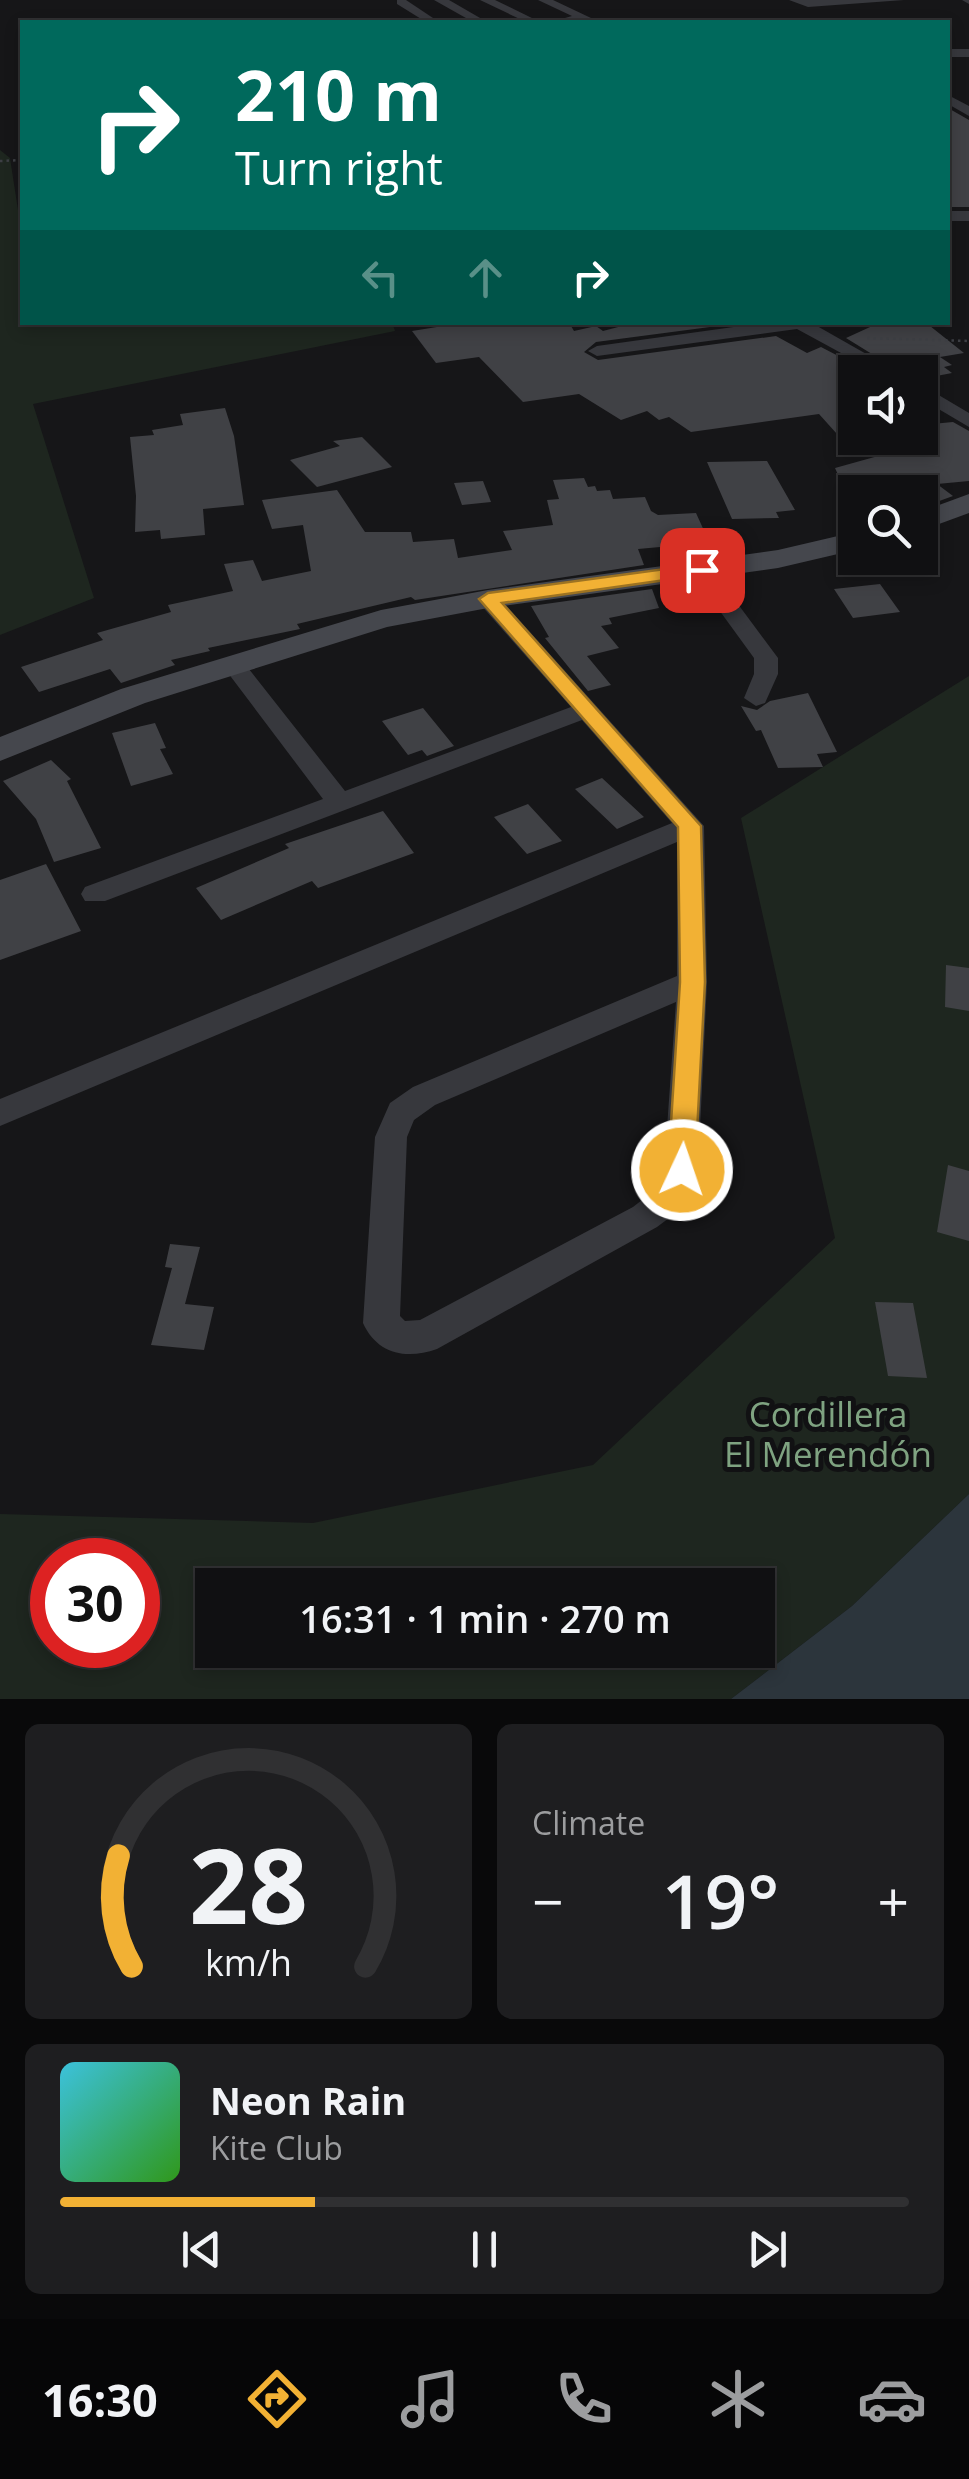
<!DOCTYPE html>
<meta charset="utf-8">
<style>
:root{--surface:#101012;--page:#1e1e20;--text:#f1f3f6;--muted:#9c9d9f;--line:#303032;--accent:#f2b134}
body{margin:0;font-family:"Open Sans",sans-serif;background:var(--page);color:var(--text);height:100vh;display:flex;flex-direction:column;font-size:38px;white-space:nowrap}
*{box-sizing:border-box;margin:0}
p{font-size:32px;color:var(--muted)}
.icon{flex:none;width:55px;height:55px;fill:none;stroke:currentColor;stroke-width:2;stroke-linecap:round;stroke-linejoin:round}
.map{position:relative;height:1699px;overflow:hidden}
.drawer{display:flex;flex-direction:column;gap:25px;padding:25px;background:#09090a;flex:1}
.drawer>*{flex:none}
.guide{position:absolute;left:20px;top:20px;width:930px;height:305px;border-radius:0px;box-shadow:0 5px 15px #0003,0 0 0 2px var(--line);background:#00695c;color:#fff;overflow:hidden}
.buttons{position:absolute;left:838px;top:355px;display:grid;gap:20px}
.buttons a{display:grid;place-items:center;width:100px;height:100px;border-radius:0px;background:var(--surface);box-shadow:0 5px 15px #0003,0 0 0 2px var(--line);font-size:50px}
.speed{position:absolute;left:30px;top:1538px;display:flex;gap:20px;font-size:50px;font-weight:700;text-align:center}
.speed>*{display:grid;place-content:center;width:130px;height:130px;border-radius:50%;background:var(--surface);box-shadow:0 5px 15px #0003,0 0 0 2px var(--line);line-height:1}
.speed .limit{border:15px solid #d22;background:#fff;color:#111}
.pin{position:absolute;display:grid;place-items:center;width:85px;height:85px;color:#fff;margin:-42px;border-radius:20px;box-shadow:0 5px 15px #0006}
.me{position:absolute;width:110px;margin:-55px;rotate:3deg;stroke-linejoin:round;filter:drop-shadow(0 0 8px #0008)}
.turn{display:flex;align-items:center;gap:35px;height:210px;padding:0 50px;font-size:45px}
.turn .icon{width:130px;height:130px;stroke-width:2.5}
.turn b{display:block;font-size:70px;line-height:85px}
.lanes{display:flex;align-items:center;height:95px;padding:0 50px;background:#0003;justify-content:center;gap:50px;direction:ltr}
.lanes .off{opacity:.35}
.big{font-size:75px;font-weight:600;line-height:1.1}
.drawer .widget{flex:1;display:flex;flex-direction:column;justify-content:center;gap:15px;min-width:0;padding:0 35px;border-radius:15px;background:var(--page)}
.drawer .dial{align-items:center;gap:0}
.dial svg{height:260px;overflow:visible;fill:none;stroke:var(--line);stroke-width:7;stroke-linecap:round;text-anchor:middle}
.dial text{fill:var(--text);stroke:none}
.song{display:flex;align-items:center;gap:30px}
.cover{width:120px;height:120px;border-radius:15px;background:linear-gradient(135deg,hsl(190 70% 55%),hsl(110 70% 35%))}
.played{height:10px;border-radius:5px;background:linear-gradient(90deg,var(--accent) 30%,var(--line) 30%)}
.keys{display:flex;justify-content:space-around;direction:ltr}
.heat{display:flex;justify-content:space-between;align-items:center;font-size:55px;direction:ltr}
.drawer .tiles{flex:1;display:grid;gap:25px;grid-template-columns:1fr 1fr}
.widget:last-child{grid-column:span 2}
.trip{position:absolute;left:195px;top:1568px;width:580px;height:100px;border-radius:0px;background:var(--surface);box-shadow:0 5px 15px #0003,0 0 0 2px var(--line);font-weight:600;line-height:100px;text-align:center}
.dock{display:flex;height:160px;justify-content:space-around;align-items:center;background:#060607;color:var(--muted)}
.dock .icon{width:70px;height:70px}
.dock .current{color:var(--accent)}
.dock b{font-size:45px;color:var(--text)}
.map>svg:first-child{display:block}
.green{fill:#1e261f;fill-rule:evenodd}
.water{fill:#2c353c}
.building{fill:#404145}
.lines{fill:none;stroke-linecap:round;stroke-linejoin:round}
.path{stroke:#3d3f44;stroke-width:2.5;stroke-dasharray:2.5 4;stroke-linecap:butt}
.street{fill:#37383d;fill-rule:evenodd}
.secondary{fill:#45474d;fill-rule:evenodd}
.route{fill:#f2b134;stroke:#9d7322;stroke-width:2.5}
.labels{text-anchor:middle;stroke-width:10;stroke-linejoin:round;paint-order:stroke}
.near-park-label{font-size:35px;fill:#7fa381;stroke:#111113}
</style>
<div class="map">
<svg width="969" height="1699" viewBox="0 0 969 1699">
<rect width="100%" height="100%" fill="#161618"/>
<path class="green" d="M0 150 10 158 22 236V322H392L395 331 33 404 94 598 0 635Z
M969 676V1494L852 1606 731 1699H0V1514L313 1523 593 1465 835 1238 741 818ZM52 1560H138V1645H52ZM212 1585H758V1650H212Z"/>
<path class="water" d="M969 1494V1699H731L852 1606Z"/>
<path class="building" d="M948 108 969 120V207H948Z
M440 322H555L556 326H571L574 331 596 326 603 331 637 322H707L710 327 596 342 584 352 598 360 776 336 807 353 821 347 869 372H855V454L819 414 691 432 669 417 659 420 647 411 621 420 579 394 523 402 479 357 436 363 412 331 443 326Z
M881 322H925L964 353 940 357 952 365 944 367 952 373 921 379 920 372H901L846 338Z
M225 408 234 436 244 505 203 509 205 535 161 539 160 530 135 532 136 496 130 437 154 435 152 430 183 425 180 414Z
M953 422 969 431V481L937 484 953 496 920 508V491L846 493 835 468 932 441 921 425Z
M362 437 392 467 317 487 290 460 340 446 333 441Z
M767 461 795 510 776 512 779 518 732 519 707 462Z
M584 478 588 487 595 486 597 491 610 490 613 499 645 497 651 511 658 515 696 513 706 535 668 537 671 546 638 549 644 565 415 600 411 597 297 624 300 629 208 648 210 651 171 660 175 665 121 683 110 669 39 692 21 667 103 640 97 633 171 612 168 605 233 591 224 564 253 560 262 581 311 571 303 525 272 529 262 500 337 490 365 532H411L413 542 454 539 458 558 512 550 503 531 553 525 547 500 559 499 553 480Z
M483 481 491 502 462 505 454 483Z
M880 584 900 612 853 618 834 589Z
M652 589 659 608 609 618 612 624 601 626 619 648 587 656 611 685 588 691 545 638 549 637 531 606Z
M808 693 837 752 817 754 823 767 778 768 761 730 756 731 741 706 757 710 770 701Z
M423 708 454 746 427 756 422 750 408 755 382 721Z
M155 723 166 748 160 749 173 774 131 786 112 733Z
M51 760 71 779 67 781 101 848 54 862 36 819 3 781Z
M602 778 644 817 617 829 575 789Z
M528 804 562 841 527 854 494 817Z
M383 811 414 853 318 888 312 881 221 920 196 888 289 848 285 844Z
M46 864 81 931 0 960V880Z
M946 965 969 968V1011L945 1007Z
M948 1165 969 1171V1241L937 1232Z
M170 1244 200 1247 185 1304 214 1307 204 1350 151 1345 172 1268 165 1267Z
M875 1302 913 1303 927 1378 888 1376Z"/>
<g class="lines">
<path class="path" d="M0 161 22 160
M867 338 969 341"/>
<path class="street" d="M397 0H406L439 22H426L397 4Z
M434 0H449L487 22H473Z
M480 0H495L540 22H526Z
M538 0H553L591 18 578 22H551L572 16Z
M789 0H904L808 7Z
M962 0H969V4Z
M948 49H969V57H948Z
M948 95 969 106V116L948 104Z
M948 211H969V221H948Z
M770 322H810L898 372H876L797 329 597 356 588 351 597 346Z
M920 384 969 413V427L920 398Z
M701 563 709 565 778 658V674L765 703 756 706 744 698 754 674V658L690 570Z
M488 592 496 594 704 826 707 982 698 1170 681 1209 657 1227 437 1349C406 1360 377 1354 363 1323L375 1137 390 1103 413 1087 677 976V842L0 1126V1099L672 823 582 720 105 901H85L81 894 85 887 323 799 225 669 221 664 225 659H241L345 791 571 707 480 604 477 599ZM676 1002 664 1170 656 1189 633 1207 420 1320 405 1321 400 1316 407 1137 414 1120 435 1105Z"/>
<path class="secondary" d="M969 494V513L920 531V512Z
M855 532V550L778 568 488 608 387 627 145 703 0 761V737L121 689 381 610 488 590 778 550Z"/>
</g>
<path class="route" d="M702 564 711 570 708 574 502 603 701 826 705 982 695 1170 691 1178 682 1182 672 1178 668 1170 680 982 678 827 479 599 488 593Z"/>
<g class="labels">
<g class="near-park-label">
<text x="828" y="1427">Cordillera<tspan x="828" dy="40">El Merendón</tspan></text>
</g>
</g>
</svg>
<div class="buttons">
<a><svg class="icon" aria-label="sound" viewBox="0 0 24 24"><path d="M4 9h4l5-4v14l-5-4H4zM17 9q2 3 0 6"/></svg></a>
<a><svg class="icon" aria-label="search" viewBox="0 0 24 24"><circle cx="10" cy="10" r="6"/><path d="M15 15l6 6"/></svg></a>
</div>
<div class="speed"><div class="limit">30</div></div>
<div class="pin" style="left:702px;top:570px;background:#d93025"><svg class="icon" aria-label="arrive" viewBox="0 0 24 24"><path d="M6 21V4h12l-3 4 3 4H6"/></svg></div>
<svg class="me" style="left:682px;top:1170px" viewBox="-20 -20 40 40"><circle r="17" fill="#f2b134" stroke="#fff" stroke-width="3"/><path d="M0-11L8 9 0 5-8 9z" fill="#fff"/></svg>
<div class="trip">16:31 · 1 min · 270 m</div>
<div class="guide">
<div class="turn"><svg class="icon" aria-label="right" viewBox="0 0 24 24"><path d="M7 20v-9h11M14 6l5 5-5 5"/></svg><div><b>210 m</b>Turn right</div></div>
<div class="lanes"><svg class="icon off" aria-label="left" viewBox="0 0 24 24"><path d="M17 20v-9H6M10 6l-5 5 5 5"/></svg><svg class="icon off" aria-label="ahead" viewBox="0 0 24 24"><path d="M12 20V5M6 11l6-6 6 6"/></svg><svg class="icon" aria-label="right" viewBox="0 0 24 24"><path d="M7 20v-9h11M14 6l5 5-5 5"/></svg></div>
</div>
</div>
<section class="drawer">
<div class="tiles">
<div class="widget dial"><svg viewBox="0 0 100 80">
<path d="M14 69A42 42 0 1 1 86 69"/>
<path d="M14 69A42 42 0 0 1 10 35" stroke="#f2b134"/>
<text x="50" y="56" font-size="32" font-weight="700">28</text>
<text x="50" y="72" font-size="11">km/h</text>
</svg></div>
<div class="widget"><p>Climate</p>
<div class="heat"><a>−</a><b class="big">19°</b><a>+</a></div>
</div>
<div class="widget">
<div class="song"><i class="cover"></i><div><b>Neon Rain</b><p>Kite Club</p></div></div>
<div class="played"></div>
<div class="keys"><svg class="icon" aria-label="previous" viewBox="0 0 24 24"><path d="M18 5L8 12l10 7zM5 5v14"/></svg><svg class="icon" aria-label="pause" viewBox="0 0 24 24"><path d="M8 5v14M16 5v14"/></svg><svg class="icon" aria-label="next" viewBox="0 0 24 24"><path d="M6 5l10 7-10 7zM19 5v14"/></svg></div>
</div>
</div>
</section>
<nav class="dock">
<b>16:30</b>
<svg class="icon current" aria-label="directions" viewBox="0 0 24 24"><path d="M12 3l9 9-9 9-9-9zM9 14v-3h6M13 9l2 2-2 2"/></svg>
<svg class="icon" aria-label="music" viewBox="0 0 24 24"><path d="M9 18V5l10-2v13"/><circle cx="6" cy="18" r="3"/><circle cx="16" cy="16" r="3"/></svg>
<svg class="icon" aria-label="phone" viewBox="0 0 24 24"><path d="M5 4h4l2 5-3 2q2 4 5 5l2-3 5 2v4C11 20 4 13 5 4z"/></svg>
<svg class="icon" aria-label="climate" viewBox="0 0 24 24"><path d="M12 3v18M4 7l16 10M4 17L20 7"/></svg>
<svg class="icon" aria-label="car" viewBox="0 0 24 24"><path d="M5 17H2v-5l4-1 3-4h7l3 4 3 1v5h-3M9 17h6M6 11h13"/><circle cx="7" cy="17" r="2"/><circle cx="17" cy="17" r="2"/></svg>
</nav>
